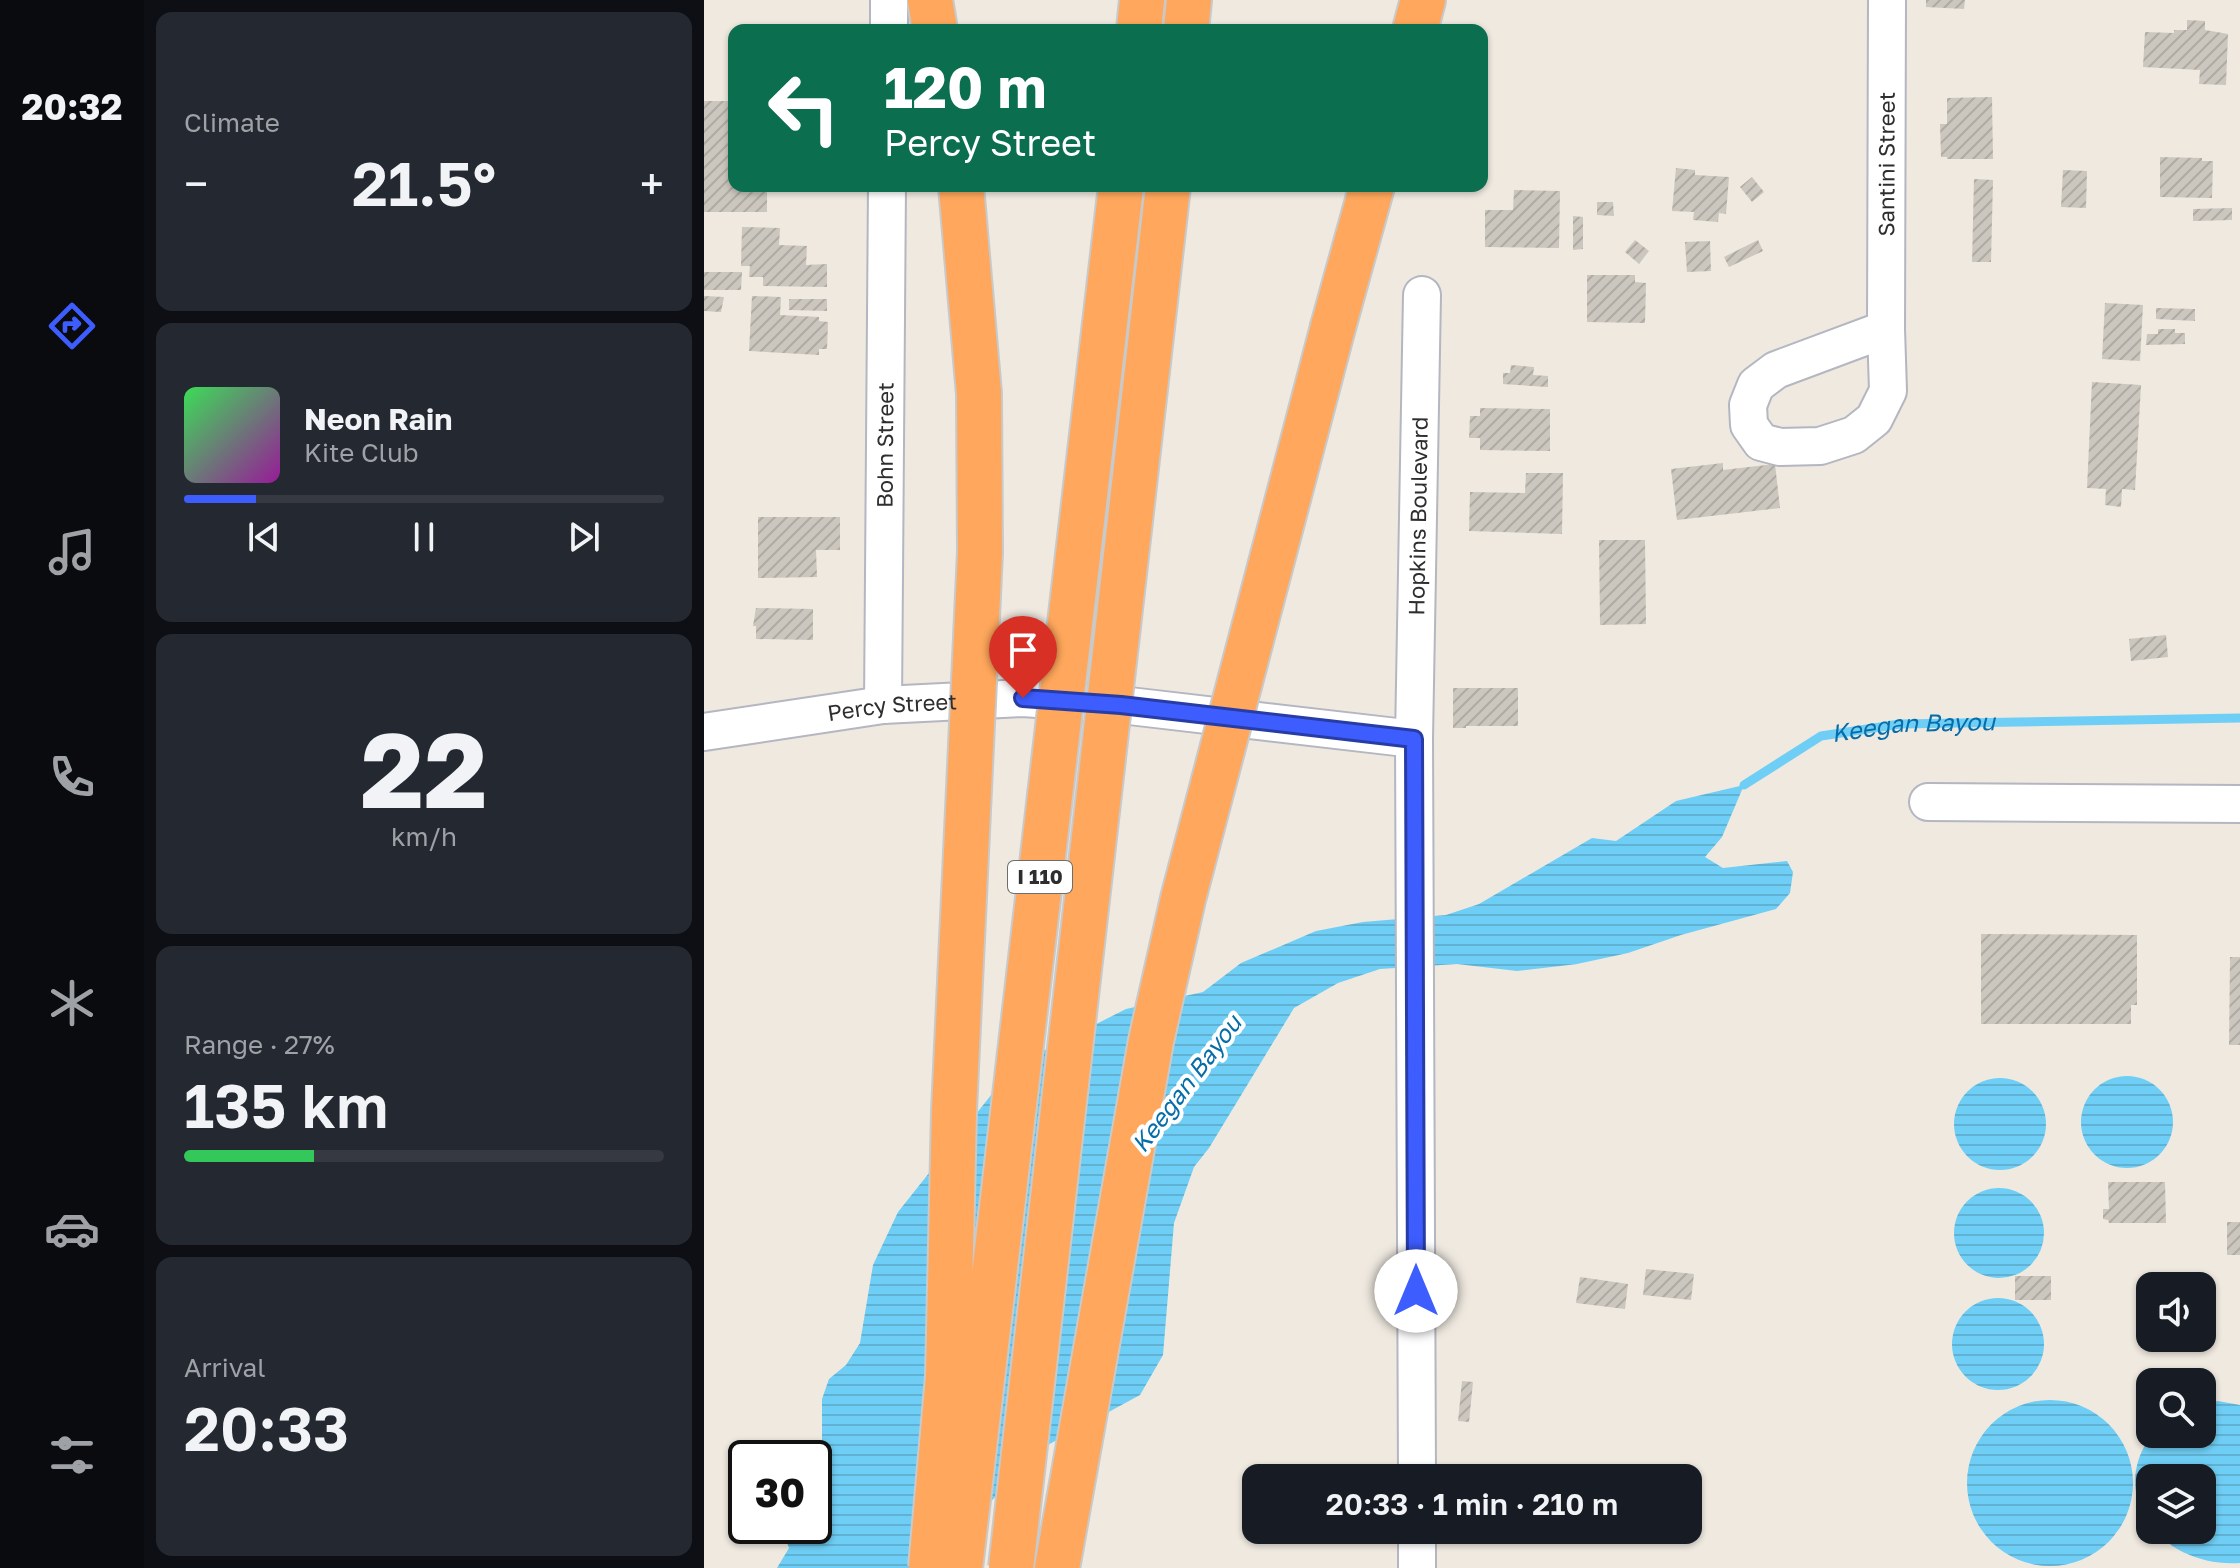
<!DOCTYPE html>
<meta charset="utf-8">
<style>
:root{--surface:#171b24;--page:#242831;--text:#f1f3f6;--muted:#9ea1a6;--line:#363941;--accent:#3e5dff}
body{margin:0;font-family:"Golos Text",sans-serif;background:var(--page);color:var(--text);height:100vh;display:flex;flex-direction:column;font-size:30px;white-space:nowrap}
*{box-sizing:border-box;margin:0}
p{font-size:26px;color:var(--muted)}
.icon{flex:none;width:44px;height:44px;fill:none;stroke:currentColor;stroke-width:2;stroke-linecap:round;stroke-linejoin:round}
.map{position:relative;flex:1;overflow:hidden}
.details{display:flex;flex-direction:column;gap:12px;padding:12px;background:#0d0f14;width:560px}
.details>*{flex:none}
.top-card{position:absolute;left:24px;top:24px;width:760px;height:168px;border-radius:16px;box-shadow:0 2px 6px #0004;background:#0b6e4f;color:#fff;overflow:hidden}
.tools{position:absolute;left:1432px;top:1272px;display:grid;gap:16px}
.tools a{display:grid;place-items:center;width:80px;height:80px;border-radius:16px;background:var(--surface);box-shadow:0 2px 6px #0004;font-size:40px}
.speed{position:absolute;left:24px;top:1440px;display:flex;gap:16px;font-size:40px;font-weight:700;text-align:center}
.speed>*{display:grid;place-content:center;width:104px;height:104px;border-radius:50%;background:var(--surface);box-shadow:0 2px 6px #0004;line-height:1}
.speed .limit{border:4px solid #111;border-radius:12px;background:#fff;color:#111}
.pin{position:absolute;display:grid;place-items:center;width:68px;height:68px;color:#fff;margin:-82px -34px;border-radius:50% 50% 50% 0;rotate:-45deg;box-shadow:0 0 8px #0007}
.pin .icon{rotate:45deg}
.me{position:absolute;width:88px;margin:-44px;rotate:0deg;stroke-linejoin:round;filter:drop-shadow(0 0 6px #0008)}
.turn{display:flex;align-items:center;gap:28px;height:168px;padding:0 24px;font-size:36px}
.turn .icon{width:104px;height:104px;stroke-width:2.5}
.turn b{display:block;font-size:56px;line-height:68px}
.big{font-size:60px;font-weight:600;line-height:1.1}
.details .tile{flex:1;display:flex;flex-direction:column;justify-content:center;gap:12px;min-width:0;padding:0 28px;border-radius:16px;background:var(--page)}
.details .dial{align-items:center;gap:0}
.dial b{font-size:104px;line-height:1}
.song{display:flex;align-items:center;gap:24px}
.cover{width:96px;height:96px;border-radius:12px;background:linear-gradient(135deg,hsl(130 70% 55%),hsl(300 70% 35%))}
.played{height:8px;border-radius:4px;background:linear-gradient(90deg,var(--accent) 15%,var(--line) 15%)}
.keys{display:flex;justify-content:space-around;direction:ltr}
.heat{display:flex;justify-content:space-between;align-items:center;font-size:44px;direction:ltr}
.charge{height:12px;border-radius:6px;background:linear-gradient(90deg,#34c759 27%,var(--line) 0)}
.trip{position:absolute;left:538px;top:1464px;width:460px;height:80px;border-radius:16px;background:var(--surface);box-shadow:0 2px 6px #0004;font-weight:600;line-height:80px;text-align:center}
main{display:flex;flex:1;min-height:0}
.menu{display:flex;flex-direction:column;width:144px;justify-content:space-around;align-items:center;background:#090b0e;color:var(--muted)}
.menu .icon{width:56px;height:56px}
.menu .current{color:var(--accent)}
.menu b{font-size:36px;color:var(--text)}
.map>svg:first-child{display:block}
.water{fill:url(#water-rules);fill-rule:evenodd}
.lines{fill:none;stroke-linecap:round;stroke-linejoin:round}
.stream{stroke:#6fcef5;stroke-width:9}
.building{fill:url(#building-hatch)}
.minor-casing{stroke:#b4b6c1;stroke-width:40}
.highway-casing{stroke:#c9c9c9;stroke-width:48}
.minor{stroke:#fff;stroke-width:36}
.highway{stroke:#ffa75c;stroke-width:44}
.highway-bridge-casing{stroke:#c9c9c9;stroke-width:48;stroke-linecap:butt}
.highway-bridge{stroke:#ffa75c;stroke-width:44}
.route-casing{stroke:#283ca6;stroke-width:20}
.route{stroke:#3e5dff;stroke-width:14}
.labels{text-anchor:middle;stroke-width:8;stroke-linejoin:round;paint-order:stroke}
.shield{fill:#fff;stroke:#6d6d6d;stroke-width:2}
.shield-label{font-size:20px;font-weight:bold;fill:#2e2e2e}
.street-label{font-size:22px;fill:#2e2e2e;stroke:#fff}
.water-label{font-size:24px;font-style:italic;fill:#076da9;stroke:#fff}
</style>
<main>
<nav class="menu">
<b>20:32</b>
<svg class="icon current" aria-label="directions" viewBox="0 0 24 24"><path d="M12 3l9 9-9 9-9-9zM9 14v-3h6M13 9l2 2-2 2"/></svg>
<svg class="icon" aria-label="music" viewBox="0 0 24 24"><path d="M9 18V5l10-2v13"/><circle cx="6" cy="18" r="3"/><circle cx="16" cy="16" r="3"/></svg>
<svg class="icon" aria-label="phone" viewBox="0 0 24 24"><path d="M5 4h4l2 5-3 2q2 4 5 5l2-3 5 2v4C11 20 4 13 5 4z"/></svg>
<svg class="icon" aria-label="climate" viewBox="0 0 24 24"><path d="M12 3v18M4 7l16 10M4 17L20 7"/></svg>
<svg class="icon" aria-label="car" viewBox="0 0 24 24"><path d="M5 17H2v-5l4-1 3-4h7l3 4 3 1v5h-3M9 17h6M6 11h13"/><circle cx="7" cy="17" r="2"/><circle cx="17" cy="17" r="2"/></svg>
<svg class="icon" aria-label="filters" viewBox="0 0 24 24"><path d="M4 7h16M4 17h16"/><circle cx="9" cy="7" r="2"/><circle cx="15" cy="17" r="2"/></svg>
</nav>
<section class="details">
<div class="tile"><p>Climate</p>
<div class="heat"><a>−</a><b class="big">21.5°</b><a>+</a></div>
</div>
<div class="tile">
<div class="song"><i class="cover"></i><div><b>Neon Rain</b><p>Kite Club</p></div></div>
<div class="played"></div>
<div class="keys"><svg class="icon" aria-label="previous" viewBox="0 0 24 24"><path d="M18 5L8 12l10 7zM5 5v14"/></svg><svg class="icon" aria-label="pause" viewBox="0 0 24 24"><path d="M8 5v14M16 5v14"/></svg><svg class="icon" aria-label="next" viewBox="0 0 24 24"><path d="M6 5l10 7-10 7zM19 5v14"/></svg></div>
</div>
<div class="tile dial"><b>22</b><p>km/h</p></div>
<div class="tile"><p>Range · 27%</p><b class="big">135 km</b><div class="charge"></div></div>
<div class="tile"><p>Arrival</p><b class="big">20:33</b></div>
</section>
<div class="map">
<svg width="1536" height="1568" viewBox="0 0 1536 1568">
<defs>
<pattern id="water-rules" width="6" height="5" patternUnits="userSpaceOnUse" patternTransform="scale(2)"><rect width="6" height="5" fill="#6fcef5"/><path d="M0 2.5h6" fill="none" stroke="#60b1d2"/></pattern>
<pattern id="building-hatch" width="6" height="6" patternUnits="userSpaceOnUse" patternTransform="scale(2)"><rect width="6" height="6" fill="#cbc7be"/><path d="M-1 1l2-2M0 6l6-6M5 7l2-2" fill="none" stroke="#afaba4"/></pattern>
</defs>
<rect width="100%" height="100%" fill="#efe9e0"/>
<path class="water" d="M1040 785 1018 837 1001 857 1019 868 1083 861 1089 872 1086 893 1072 909 977 935 924 953 873 964 813 971 753 964 676 969 634 983 590 1008 505 1148 490 1167 470 1223 459 1355 436 1395 340 1447 292 1496 227 1568H73L85 1548 81 1537 30 1529 25 1513 42 1511V1526H110V1487L118 1441V1399L125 1379 142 1365 156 1343 169 1265 194 1212 311 1065 422 1009 499 992 537 963 612 931 659 922 742 915 775 904 888 838 912 841 972 801Z
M1377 1122a46 46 0 1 1 92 0a46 46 0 1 1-92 0Z
M1250 1124a46 46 0 1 1 92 0a46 46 0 1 1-92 0Z
M1250 1233a45 45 0 1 1 90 0a45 45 0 1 1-90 0Z
M1248 1344a46 46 0 1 1 92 0a46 46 0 1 1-92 0Z
M1263 1483a83 83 0 1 1 166 0a83 83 0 1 1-166 0Z
M1514 1401 1536 1405V1563C1459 1568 1401 1498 1448 1434H1498V1403ZM1498 1478V1530H1446V1478Z"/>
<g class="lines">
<path class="stream" id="s1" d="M1040 785 1117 736 1196 724 1536 718"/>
</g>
<path class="building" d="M1222 0H1261L1260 9 1222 7Z
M1483 20 1501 21V30L1524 34 1522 85 1495 84 1496 70 1439 67 1441 32 1470 33V30H1483Z
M1288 97 1289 159H1243V157H1237L1236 124H1243V98Z
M0 101H30V186H63V212H0Z
M1456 157 1498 158V161H1509L1508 198 1456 197Z
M972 168 991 170V175L1025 177 1022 214 1015 213 1014 222 989 220 990 212 968 211Z
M1359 170 1383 171 1382 208 1357 207Z
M1048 177 1060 192 1048 202 1036 187Z
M1270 179 1289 180 1287 262H1268Z
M810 190 856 191 855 248 781 247V210H809Z
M893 202H909L910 216 893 215Z
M1528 208V220L1489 221V209Z
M869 216 879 217V249L869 250Z
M38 227 76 228 75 245 103 246 102 265 123 264V287L59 286V277H45L46 266H37Z
M931 240 945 251 935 264 921 252Z
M1054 240 1059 251 1025 267 1020 257Z
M1006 241 1007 271 983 272 981 242Z
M0 272H38L37 290H0Z
M883 275H931V282L942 283 941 323 883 322Z
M0 296 20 297 17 312 0 311Z
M48 296 77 297 76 315 115 317V321L124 322 123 349H115V355L45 351Z
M85 299H123V311L85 310Z
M1401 303 1439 305 1436 361 1398 359Z
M1452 308 1491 309V321L1452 319Z
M1454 329H1471V333H1481V344L1442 345 1443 334H1454Z
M807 365 830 367 829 375 844 376V387L799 384V373H806Z
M1388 382 1437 385 1431 490 1418 489 1417 507 1401 505 1402 489 1383 488Z
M776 408 846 409V451L776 450V438H765L766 416H776Z
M1019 463V470L1071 464 1076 508 973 520 967 469Z
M822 473H859L858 534 765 531 766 492 821 493Z
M54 517H136V550H112L113 577 54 578Z
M895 540H941L942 624 896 625Z
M52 608 109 609V640L52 639V626H49Z
M1462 635 1464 657 1427 661 1425 639Z
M749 688H814V726H762V728H749Z
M1277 934 1433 935V1005H1427V1024H1277Z
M1526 957H1536V1045H1525Z
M1404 1182H1461L1462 1223H1405L1404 1220 1399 1219V1209H1405Z
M1523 1222H1536V1255H1523Z
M942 1269 990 1274 987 1300 939 1295Z
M1311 1276H1347V1300H1311Z
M876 1277 924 1284 921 1309 872 1303Z
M758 1381 769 1382 765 1422 754 1421Z"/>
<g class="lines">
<g class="minor-casing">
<g id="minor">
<path d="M185 30V0"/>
<path id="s2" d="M1182 329 1072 370 1052 385 1044 405 1045 425 1057 442 1076 447 1116 446 1150 435 1170 419 1184 391 1182 329 1183 0"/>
<path id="s3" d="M179 705 183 186"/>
<path id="s4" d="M0 732 179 705 319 698 417 705 710 739"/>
<path d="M1224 802 1536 804"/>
<path id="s5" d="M713 1478 710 739 718 295"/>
<path d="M713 1530V1568"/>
</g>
</g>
<g class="highway-casing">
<path id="highway" d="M226 0 231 30
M435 30 438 0
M482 30 485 0
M711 30 719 0
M257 186 275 394
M629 327 668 186"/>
</g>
<use href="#minor" class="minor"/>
<use href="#highway" class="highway"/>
<g class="highway-bridge-casing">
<path id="highway-bridge" d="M227 1568 244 1377 250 1111 276 552 275 394
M256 1568 417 186
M307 1568 464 186
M353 1568 447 1041 479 899 629 327"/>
</g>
<use href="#highway-bridge" class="highway-bridge"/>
</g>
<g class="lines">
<g class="route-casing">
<path id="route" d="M319 698 417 705 710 739 712 1291"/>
</g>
<use href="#route" class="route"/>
</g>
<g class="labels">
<rect class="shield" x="304" y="861" width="64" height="32" rx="6"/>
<g class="shield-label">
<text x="336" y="884">I 110</text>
</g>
<g class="street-label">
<text dy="8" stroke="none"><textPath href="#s2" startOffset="584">Santini Street</textPath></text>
<text dy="8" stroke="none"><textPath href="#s3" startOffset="260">Bohn Street</textPath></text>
<text dy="8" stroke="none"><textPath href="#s5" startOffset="962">Hopkins Boulevard</textPath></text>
<text dy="8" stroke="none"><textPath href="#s4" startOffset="190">Percy Street</textPath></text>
</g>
<g class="water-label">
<text dy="8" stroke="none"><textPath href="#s1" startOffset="184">Keegan Bayou</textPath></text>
<text transform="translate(483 1084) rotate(-53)" y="8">Keegan Bayou</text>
</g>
</g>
</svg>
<div class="tools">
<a><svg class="icon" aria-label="sound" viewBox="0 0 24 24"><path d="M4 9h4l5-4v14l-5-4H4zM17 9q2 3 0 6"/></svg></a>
<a><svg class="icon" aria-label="search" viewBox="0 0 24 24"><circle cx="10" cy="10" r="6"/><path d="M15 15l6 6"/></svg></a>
<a><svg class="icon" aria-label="layers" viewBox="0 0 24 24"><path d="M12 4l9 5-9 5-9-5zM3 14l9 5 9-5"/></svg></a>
</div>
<div class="speed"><div class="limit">30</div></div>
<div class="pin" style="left:319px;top:698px;background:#d93025"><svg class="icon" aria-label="arrive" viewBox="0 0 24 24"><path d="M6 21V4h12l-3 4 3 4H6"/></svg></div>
<svg class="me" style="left:712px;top:1291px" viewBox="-20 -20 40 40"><circle r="19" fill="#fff"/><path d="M0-13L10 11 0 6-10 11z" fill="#3e5dff"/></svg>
<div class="trip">20:33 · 1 min · 210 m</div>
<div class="top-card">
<div class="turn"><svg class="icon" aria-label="left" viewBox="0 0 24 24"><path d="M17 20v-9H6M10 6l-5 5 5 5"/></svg><div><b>120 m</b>Percy Street</div></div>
</div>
</div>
</main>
